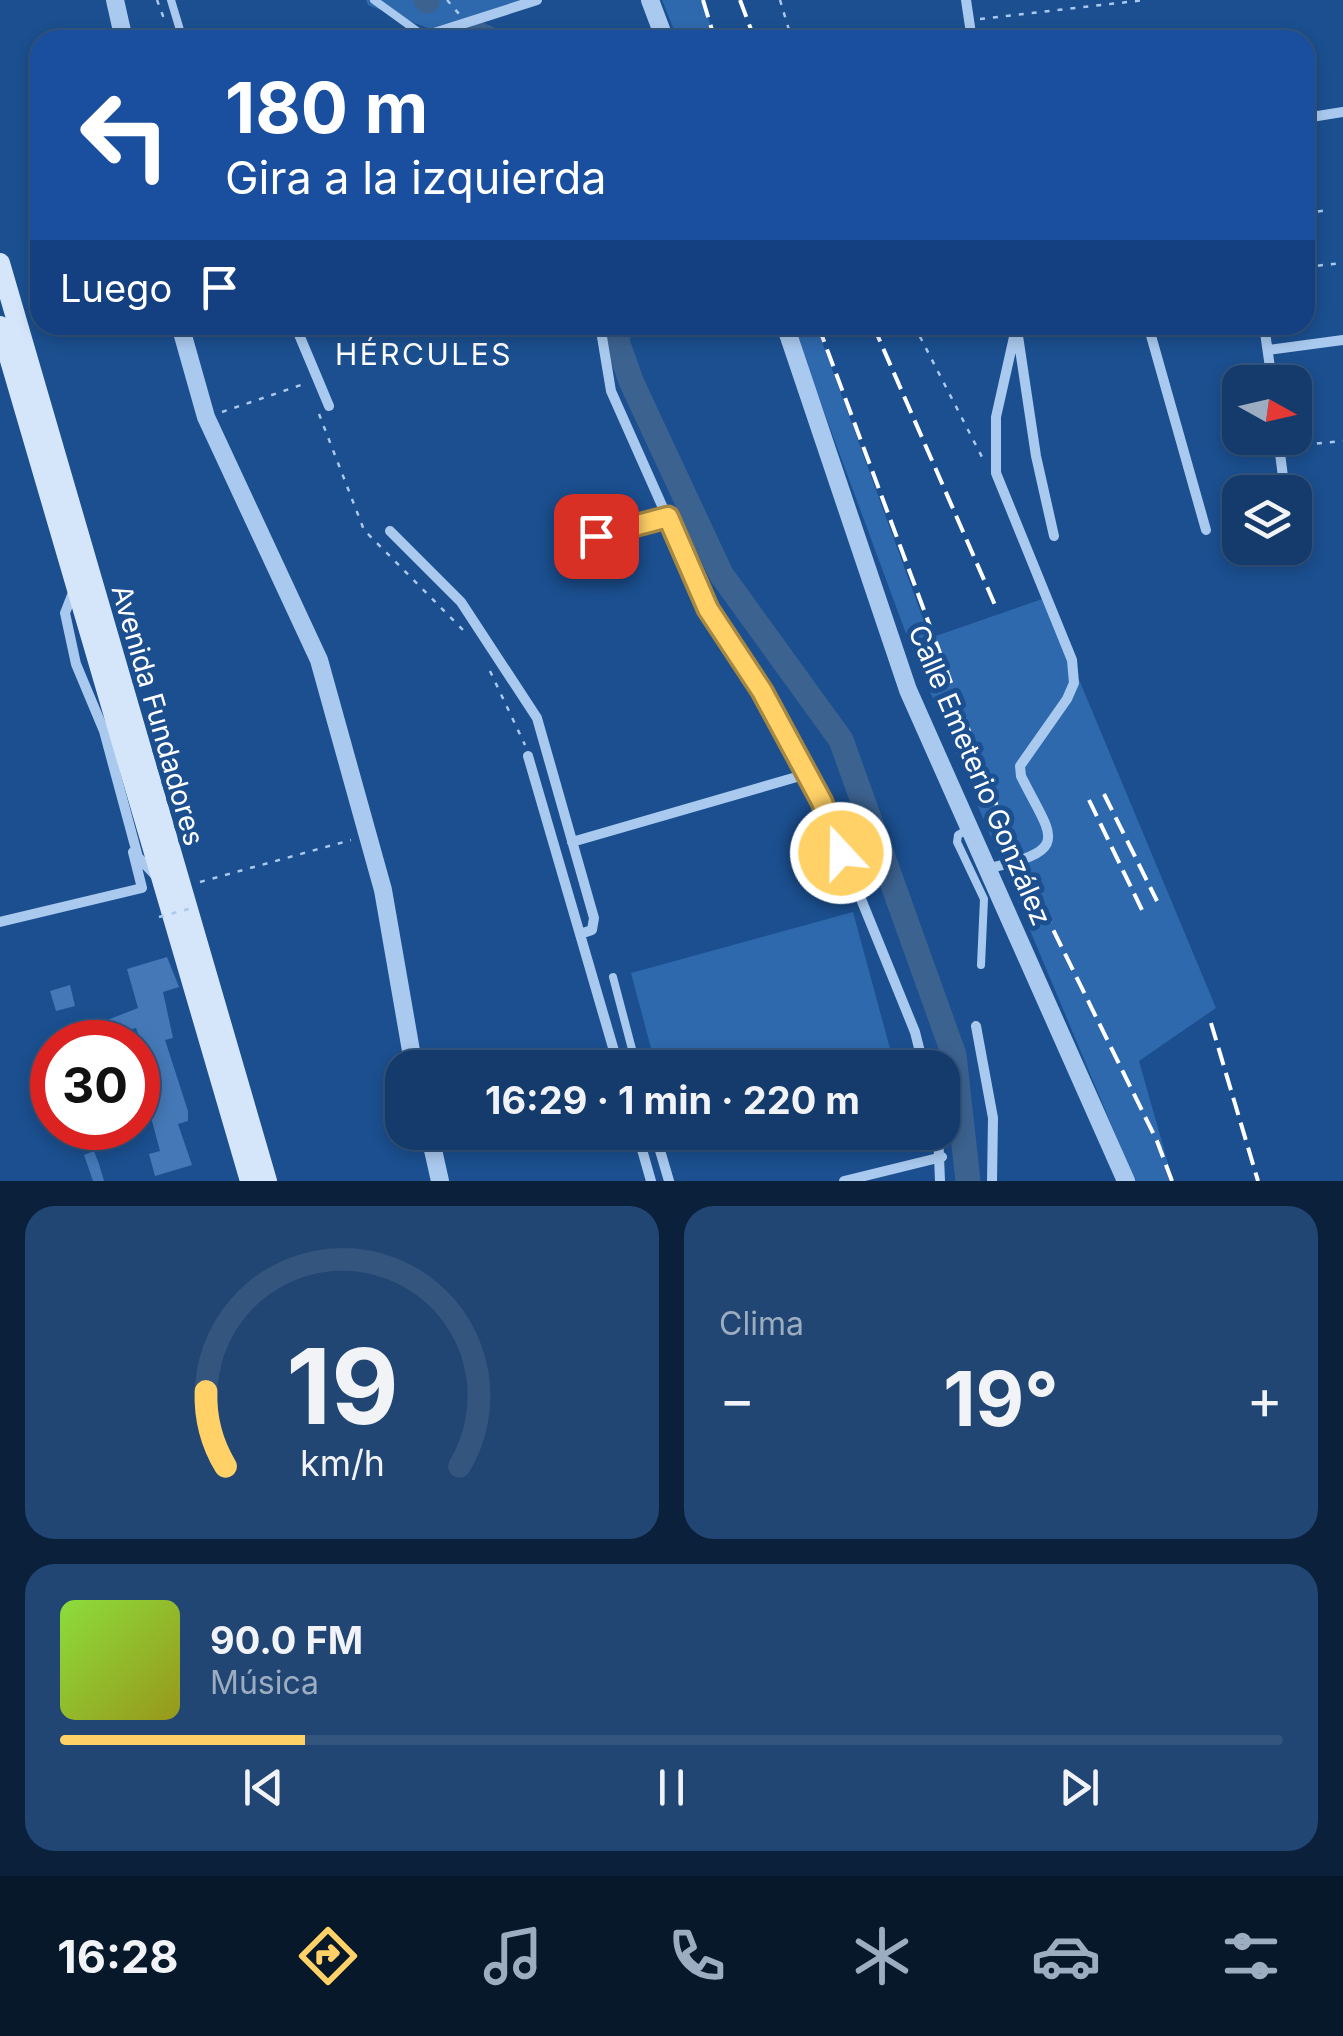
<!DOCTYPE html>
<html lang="es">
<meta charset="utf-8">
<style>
:root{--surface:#143b6b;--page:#214673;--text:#f1f3f6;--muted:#9dadc1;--line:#33557e;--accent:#ffd166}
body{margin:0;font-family:Inter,sans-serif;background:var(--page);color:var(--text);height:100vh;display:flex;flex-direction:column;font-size:38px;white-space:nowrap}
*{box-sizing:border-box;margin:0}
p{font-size:32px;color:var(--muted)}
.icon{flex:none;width:55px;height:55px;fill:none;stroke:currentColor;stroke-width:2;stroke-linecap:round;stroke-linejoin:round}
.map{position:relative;height:1181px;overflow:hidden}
.panel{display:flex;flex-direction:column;gap:25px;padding:25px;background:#0b203b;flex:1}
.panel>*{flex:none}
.banner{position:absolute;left:30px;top:30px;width:1285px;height:305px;border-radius:30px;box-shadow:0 5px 15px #0003,0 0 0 2px var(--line);background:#1a4fa0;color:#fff;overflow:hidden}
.needle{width:65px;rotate:98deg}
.tools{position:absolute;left:1222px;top:365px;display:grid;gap:20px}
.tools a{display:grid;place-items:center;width:90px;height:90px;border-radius:20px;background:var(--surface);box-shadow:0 5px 15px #0003,0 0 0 2px var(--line);font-size:50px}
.speed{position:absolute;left:30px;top:1020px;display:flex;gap:20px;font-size:50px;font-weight:700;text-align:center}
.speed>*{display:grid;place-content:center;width:130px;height:130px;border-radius:50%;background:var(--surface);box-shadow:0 5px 15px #0003,0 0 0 2px var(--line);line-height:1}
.speed .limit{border:15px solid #d22;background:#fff;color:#111}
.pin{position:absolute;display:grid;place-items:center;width:85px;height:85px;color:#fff;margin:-42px;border-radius:20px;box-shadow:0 5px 15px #0006}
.me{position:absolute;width:110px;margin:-55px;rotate:339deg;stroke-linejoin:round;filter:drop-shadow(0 0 8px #0008)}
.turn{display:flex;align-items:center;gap:35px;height:210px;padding:0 30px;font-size:45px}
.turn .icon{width:130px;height:130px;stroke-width:2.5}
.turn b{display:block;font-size:70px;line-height:85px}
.then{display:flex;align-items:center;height:95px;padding:0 30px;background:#0003;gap:20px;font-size:38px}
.big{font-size:75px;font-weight:700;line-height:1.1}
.panel .tile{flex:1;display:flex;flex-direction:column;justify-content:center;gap:15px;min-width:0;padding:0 35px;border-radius:30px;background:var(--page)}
.panel .dial{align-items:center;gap:0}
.dial svg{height:260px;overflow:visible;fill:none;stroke:var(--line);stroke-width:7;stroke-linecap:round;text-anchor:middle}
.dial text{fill:var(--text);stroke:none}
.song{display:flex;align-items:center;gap:30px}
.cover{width:120px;height:120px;border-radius:15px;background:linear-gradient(135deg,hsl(90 70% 55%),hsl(60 70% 35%))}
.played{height:10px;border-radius:5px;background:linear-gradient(90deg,var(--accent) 20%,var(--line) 20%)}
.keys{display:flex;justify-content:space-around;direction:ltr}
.heat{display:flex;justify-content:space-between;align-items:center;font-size:55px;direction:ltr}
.panel .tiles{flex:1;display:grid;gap:25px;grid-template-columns:1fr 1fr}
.tile:last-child{grid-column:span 2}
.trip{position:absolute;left:385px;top:1050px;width:575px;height:100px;border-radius:30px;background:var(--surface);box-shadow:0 5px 15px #0003,0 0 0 2px var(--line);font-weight:700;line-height:100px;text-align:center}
.dock{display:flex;height:160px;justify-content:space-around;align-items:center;background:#08182b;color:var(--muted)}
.dock .icon{width:70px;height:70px}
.dock .selected{color:var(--accent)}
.dock b{font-size:45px;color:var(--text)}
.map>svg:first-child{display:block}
.green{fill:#2e69ad}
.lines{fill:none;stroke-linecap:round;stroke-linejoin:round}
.river{stroke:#3c6290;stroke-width:25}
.building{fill:#4478b7}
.path{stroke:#a9c9ee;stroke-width:2.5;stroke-dasharray:5 8;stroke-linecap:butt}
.service{stroke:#a9c9ee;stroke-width:8}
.minor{stroke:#a9c9ee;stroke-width:10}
.tertiary{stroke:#a9c9ee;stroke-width:18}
.secondary{stroke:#d6e6fa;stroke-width:20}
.rail{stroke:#fff;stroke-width:4;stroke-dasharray:18 8;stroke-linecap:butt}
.path-bridge{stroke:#a9c9ee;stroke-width:2.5;stroke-dasharray:5 8;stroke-linecap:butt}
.route-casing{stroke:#a68842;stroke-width:25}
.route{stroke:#ffd166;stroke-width:18}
.labels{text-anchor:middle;stroke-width:10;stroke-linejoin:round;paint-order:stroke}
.street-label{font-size:28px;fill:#fff;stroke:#1b4f8f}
.neighbourhood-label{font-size:30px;letter-spacing:2.5px;fill:#fff;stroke:#1b4f8f}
</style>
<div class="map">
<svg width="1343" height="1181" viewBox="0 0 1343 1181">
<rect width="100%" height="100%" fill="#1b4f8f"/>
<path class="green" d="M366 0H521L430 29 368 5Z
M662 0H703L715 40H678Z
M792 325H816L930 638 1045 598 1216 1008 1139 1061 1173 1181H1135L908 639Z
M853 912 892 1056 850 1067H656L631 973Z"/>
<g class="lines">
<path class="river" d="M426 0 427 1
M469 30 491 40
M620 325 617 341 631 381 721 574 841 740 954 1055 968 1181"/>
</g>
<path class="building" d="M167 957 179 987 163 992 173 1038 165 1040 188 1111V1121L178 1124 192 1165 155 1176 149 1154 160 1151 144 1091 157 1087 136 1028 96 1039 92 1026 138 1008 127 969Z
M70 985 75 1006 56 1011 50 991Z
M94 1151 99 1164 104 1181H93L84 1155Z"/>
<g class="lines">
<path class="path" d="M157 0 166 24
M447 0 459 14
M780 0 792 40
M980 19 1145 0
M1305 213 1330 210
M1305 267 1343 263
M914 325 982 457
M222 412 304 384
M319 414 364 530 464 631
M1291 446 1343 441
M490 671 525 745
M200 882 351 840"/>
<path class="service" d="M171 0 183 40
M374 0 424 36
M967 830 958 835 957 842 984 899 981 965
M613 977 637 1068
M655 1132 659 1147"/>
<path class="minor" d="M966 0 972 40
M412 40 537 0
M1305 118 1343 112
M295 325 329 406
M600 325 611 391 708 609 752 674 822 803 915 1032 924 1068
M1148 325 1206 530
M1264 325 1272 382
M1018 336 1036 456 1054 536
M1268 350 1343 340
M1278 438 1285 492
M390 531 461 602 537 718 594 918 592 930 580 934
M568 539 667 517
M74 590 65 613 76 664 104 731 138 857 157 877
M528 756 619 1068
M572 842 807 774
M989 868C1074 850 1051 837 1021 776L1020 766 1067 699 1074 683 1072 660 996 473V417L1016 328
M0 922 142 888 133 852
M976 1026 993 1118 992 1181
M575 1068 615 1053
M637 1132 651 1181
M938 1132 940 1181
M669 1181 659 1147 703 1132
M844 1181 942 1157"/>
<path class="tertiary" d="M115 0 124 40
M650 0 665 40
M180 325 206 417 319 660 383 890 414 1068
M785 325 908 690 1126 1181
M429 1132 440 1181"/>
<path class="secondary" d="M0 263 267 1181
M0 326 250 1181"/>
<path class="rail" d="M703 0 715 40
M740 0 755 40
M818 325 1011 844 1157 1141 1172 1181
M873 325 995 605
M1104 794 1157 901
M1089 800 1142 910
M1211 1023 1258 1181"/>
<path class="path-bridge" d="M159 917 196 907"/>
</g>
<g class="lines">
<g class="route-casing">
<path id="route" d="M596 536 668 517 708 609 762 691 822 802 841 853"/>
</g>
<use href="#route" class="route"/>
</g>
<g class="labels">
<g class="street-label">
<text transform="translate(158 715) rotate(74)" y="10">Avenida Fundadores</text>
<text transform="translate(980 775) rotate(67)" y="10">Calle Emeterio González</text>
</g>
<g class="neighbourhood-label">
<text x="424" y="365">HÉRCULES</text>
</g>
</g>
</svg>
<div class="tools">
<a><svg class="needle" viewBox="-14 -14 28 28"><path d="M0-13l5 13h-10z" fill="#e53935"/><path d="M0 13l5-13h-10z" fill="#9dadc1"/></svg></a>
<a><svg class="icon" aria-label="layers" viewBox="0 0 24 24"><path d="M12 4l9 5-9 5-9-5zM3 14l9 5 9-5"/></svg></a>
</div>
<div class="speed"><div class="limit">30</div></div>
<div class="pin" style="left:596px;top:536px;background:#d93025"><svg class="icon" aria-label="arrive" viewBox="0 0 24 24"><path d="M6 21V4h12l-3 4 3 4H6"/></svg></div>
<svg class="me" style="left:841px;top:853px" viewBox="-20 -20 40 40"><circle r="17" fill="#ffd166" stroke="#fff" stroke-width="3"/><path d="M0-11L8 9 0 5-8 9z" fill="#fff"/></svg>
<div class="trip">16:29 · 1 min · 220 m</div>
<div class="banner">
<div class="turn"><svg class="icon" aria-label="left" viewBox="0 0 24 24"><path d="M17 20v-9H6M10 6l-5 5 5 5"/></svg><div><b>180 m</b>Gira a la izquierda</div></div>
<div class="then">Luego<svg class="icon" aria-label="arrive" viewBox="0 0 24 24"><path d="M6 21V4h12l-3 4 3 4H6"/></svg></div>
</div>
</div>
<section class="panel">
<div class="tiles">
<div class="tile dial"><svg viewBox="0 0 100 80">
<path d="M14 69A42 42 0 1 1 86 69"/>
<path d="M14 69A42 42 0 0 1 8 46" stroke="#ffd166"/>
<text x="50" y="56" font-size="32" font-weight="700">19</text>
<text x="50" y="72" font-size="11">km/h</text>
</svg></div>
<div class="tile"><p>Clima</p>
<div class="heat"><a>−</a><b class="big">19°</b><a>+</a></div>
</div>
<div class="tile">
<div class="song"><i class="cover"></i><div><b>90.0 FM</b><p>Música</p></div></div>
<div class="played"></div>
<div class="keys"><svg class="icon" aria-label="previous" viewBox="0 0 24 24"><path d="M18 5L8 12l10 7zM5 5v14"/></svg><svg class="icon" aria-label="pause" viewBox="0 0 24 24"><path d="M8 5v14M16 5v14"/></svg><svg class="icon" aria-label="next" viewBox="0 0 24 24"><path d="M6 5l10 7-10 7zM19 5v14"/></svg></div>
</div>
</div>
</section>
<nav class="dock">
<b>16:28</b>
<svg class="icon selected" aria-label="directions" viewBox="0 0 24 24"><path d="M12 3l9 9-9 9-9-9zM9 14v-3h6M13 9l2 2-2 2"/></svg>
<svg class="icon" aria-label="music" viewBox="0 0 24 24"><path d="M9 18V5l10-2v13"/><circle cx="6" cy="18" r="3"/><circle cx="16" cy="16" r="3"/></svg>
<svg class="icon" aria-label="phone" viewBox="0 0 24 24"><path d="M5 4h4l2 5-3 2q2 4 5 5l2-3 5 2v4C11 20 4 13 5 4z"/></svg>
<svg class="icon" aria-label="climate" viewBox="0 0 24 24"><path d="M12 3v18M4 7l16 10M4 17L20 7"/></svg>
<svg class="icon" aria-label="car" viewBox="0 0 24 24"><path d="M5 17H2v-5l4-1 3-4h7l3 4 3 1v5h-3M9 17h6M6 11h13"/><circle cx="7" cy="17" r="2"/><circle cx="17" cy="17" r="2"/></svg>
<svg class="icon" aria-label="filters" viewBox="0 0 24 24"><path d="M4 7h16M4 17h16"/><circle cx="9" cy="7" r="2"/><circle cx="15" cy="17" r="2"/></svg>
</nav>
